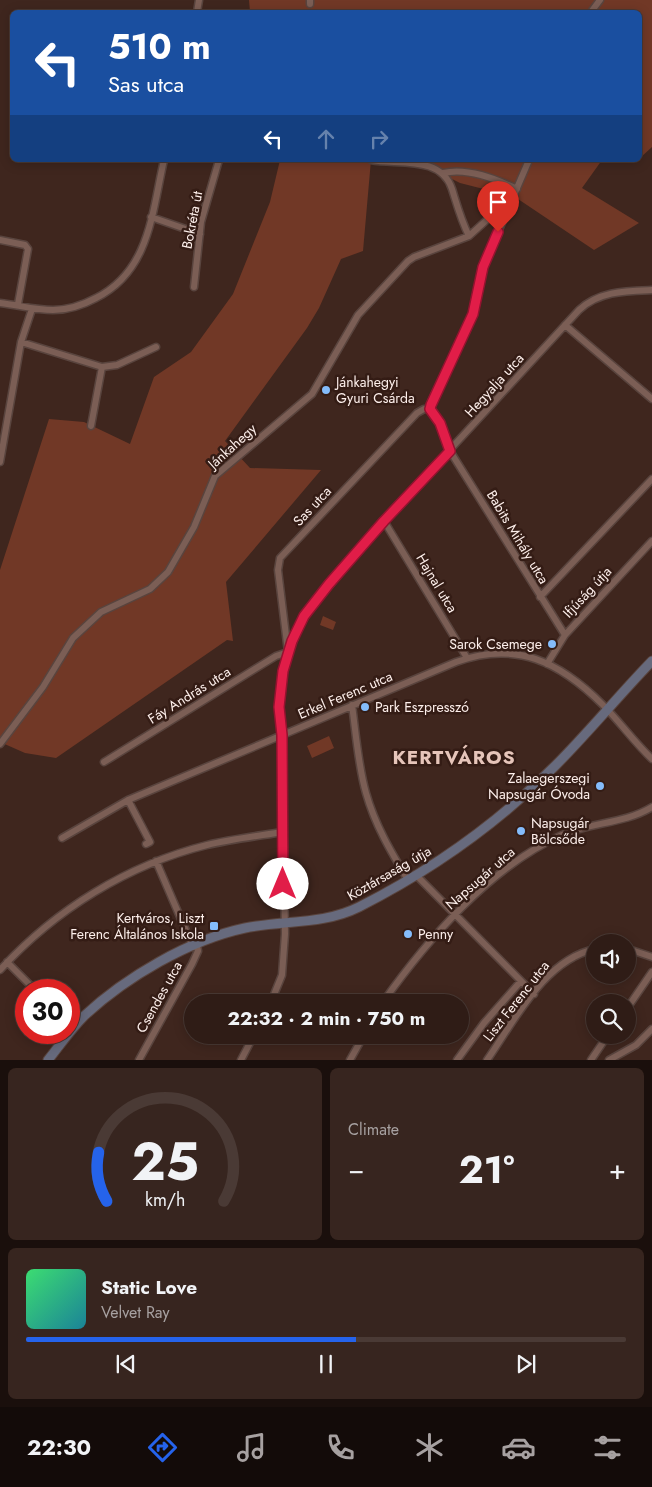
<!DOCTYPE html>
<meta charset="utf-8">
<style>
:root{--surface:#2f1c16;--page:#37251f;--text:#f1f3f6;--muted:#a7a1a1;--line:#4a3a35;--accent:#2563eb}
body{margin:0;font-family:Jost,sans-serif;background:var(--page);color:var(--text);height:100vh;display:flex;flex-direction:column;font-size:19px;white-space:nowrap}
*{box-sizing:border-box;margin:0}
p{font-size:16px;color:var(--muted)}
.icon{flex:none;width:28px;height:28px;fill:none;stroke:currentColor;stroke-width:2;stroke-linecap:round;stroke-linejoin:round}
.map{position:relative;height:1060px;overflow:hidden}
.details{display:flex;flex-direction:column;gap:8px;padding:8px;background:#1a0f0c;flex:1}
.details>*{flex:none}
.hud{position:absolute;left:10px;top:10px;width:632px;height:152px;border-radius:8px;box-shadow:0 2px 12px #0003,0 0 0 1px var(--line);background:#1a4fa0;color:#fff;overflow:hidden}
.fabs{position:absolute;left:586px;top:934px;display:grid;gap:10px}
.fabs a{display:grid;place-items:center;width:50px;height:50px;border-radius:50%;background:var(--surface);box-shadow:0 2px 12px #0003,0 0 0 1px var(--line);font-size:25px}
.speed{position:absolute;left:15px;top:979px;display:flex;gap:10px;font-size:25px;font-weight:700;text-align:center}
.speed>*{display:grid;place-content:center;width:65px;height:65px;border-radius:50%;background:var(--surface);box-shadow:0 2px 12px #0003,0 0 0 1px var(--line);line-height:1}
.speed .limit{border:8px solid #d22;background:#fff;color:#111}
.pin{position:absolute;display:grid;place-items:center;width:42px;height:42px;color:#fff;margin:-51px -21px;border-radius:50% 50% 50% 0;rotate:-45deg;box-shadow:0 0 5px #0007}
.pin .icon{rotate:45deg}
.me{position:absolute;width:55px;margin:-28px;rotate:0deg;stroke-linejoin:round;filter:drop-shadow(0 0 4px #0008)}
.turn{display:flex;align-items:center;gap:18px;height:105px;padding:0 15px;font-size:22px}
.turn .icon{width:65px;height:65px;stroke-width:2.5}
.turn b{display:block;font-size:35px;line-height:42px}
.lanes{display:flex;align-items:center;height:48px;padding:0 15px;background:#0003;justify-content:center;gap:25px;direction:ltr}
.lanes .off{opacity:.35}
.big{font-size:38px;font-weight:700;line-height:1.1}
.details .card{flex:1;display:flex;flex-direction:column;justify-content:center;gap:8px;min-width:0;padding:0 18px;border-radius:8px;background:var(--page)}
.details .dial{align-items:center;gap:0}
.dial svg{height:130px;overflow:visible;fill:none;stroke:var(--line);stroke-width:7;stroke-linecap:round;text-anchor:middle}
.dial text{fill:var(--text);stroke:none}
.song{display:flex;align-items:center;gap:15px}
.cover{width:60px;height:60px;border-radius:8px;background:linear-gradient(135deg,hsl(140 70% 55%),hsl(190 70% 35%))}
.played{height:5px;border-radius:2px;background:linear-gradient(90deg,var(--accent) 55%,var(--line) 55%)}
.keys{display:flex;justify-content:space-around;direction:ltr}
.heat{display:flex;justify-content:space-between;align-items:center;font-size:28px;direction:ltr}
.details .tiles{flex:1;display:grid;gap:8px;grid-template-columns:1fr 1fr}
.card:last-child{grid-column:span 2}
.trip{position:absolute;left:184px;top:994px;width:285px;height:50px;border-radius:25px;background:var(--surface);box-shadow:0 2px 12px #0003,0 0 0 1px var(--line);font-weight:700;line-height:50px;text-align:center}
.tab-bar{display:flex;height:80px;justify-content:space-around;align-items:center;background:#130b09;color:var(--muted)}
.tab-bar .icon{width:35px;height:35px}
.tab-bar .active{color:var(--accent)}
.tab-bar b{font-size:22px;color:var(--text)}
.map>svg:first-child{display:block}
.green{fill:#713826}
.lines{fill:none;stroke-linecap:round;stroke-linejoin:round}
.street-casing{stroke:#59443e;stroke-width:9}
.secondary-casing{stroke:#59443e;stroke-width:11}
.street{stroke:#7b5e55;stroke-width:6}
.secondary{stroke:#676a7d;stroke-width:9}
.route-casing{stroke:#92132f;stroke-width:12}
.route{stroke:#e11d48;stroke-width:9}
.poi-dot{fill:#84bcfb;stroke:#341c15;stroke-width:2}
.labels{text-anchor:middle;stroke-width:5;stroke-linejoin:round;paint-order:stroke}
.street-label{font-size:14px;fill:#fdefeb;stroke:#341c15}
.poi-label{font-size:14px;fill:#fdefeb;stroke:#341c15;text-anchor:start}
.district-label{font-size:19px;font-weight:bold;letter-spacing:1px;fill:#e6c5ba;stroke:#341c15}
</style>
<div class="map">
<svg width="652" height="1060" viewBox="0 0 652 1060">
<rect width="100%" height="100%" fill="#3f261e"/>
<path class="green" d="M249 0H652V147L640 158V12H250Z
M280 160H371L363 251 341 259 319 308 307 328 225 441 250 468 321 470 226 582 233 641 227 640 56 758 25 753 0 742V570L49 419 84 422 130 444 154 377 191 352 233 294 270 202Z
M387 160H602L582 188 639 223 594 250 515 197 460 183 426 166Z
M323 616 336 622 333 630 320 625Z
M329 736 334 748 312 758 307 746Z"/>
<g class="lines">
<g class="street-casing">
<path id="street" d="M310 4V0
M197 12 199 0
M591 12 600 0
M371 160C398 165 441 155 452 189 457 205 461 220 469 236
M529 160 483 267 473 314 432 400 430 409 440 423 450 451 565 635
M443 173C467 167 496 179 517 189
M151 217 200 234
M0 240 25 245 28 249 18 304
M194 287 201 222 219 160
M0 303C18 305 35 310 53 310 68 310 83 305 96 298 150 271 152 212 164 160
M565 325 652 399
M21 342 102 367
M102 367 117 365 156 347
M91 426 102 367
M0 462 21 342 32 309
M384 521 467 658
M540 597 652 479
M547 664 565 635 652 541
M352 705C356 734 358 765 366 793 375 825 391 852 408 880
M0 744 43 687 73 638 101 612 150 589 168 572 194 527 215 476 312 394 358 315 408 261 414 257 469 236 500 208 509 203
M104 762 276 656 288 652 278 570 280 558 417 413 424 409H430
M128 800 150 842 146 844
M62 838 128 800 456 662C516 640 560 662 603 705 620 722 634 742 652 759
M156 861 193 947
M416 875 534 994
M628 949 652 957
M7 962 35 990
M0 970C55 910 127 865 207 845 232 839 258 836 283 832
M271 1002 282 975 285 934 282 735 279 707 285 663 298 629 310 608 384 521 579 310C599 291 626 291 652 290
M383 1002C427 940 491 866 562 835 591 822 624 824 652 807
M628 1007 652 972
M139 1060 192 964 198 951 197 945
M241 1060 254 1035
M350 1060 364 1035
M457 1060 484 1023 521 981
M487 1060C515 1020 544 960 595 949
M591 1060 608 1035
M609 1060 636 1045 652 1029"/>
</g>
<g class="secondary-casing">
<path id="secondary" d="M48 1060C60 1045 71 1029 84 1016 126 977 189 940 245 928 284 920 323 925 359 907 430 871 499 822 555 766 589 732 619 695 652 661"/>
</g>
<use href="#street" class="street"/>
<use href="#secondary" class="secondary"/>
</g>
<g class="lines">
<g class="route-casing">
<path id="route" d="M283 884 282 735 279 707 283 671 292 641 304 616 329 584 384 521 450 451 440 423 430 409 431 405 473 314 483 267 498 232"/>
</g>
<use href="#route" class="route"/>
</g>
<g class="poi-dot">
<circle cx="326" cy="390" r="5"/>
<circle cx="552" cy="644" r="5"/>
<circle cx="365" cy="707" r="5"/>
<circle cx="600" cy="786" r="5"/>
<circle cx="521" cy="831" r="5"/>
<rect x="209" y="921" width="10" height="10" rx="2.5"/>
<circle cx="408" cy="934" r="5"/>
</g>
<g class="labels">
<g class="street-label">
<text transform="translate(192 220) rotate(-79)" y="5">Bokréta út</text>
<text transform="translate(494 385) rotate(-48)" y="5">Hegyalja utca</text>
<text transform="translate(232 446) rotate(-42)" y="5">Jánkahegy</text>
<text transform="translate(312 506) rotate(-47)" y="5">Sas utca</text>
<text transform="translate(518 537) rotate(59)" y="5">Babits Mihály utca</text>
<text transform="translate(437 583) rotate(59)" y="5">Hajnal utca</text>
<text transform="translate(587 592) rotate(-47)" y="5">Ifjúság útja</text>
<text transform="translate(189 695) rotate(-32)" y="5">Fáy András utca</text>
<text transform="translate(345 695) rotate(-23)" y="5">Erkel Ferenc utca</text>
<text transform="translate(389 873) rotate(-30)" y="5">Köztársaság útja</text>
<text transform="translate(480 878) rotate(-41)" y="5">Napsugár utca</text>
<text transform="translate(159 997) rotate(-61)" y="5">Csendes utca</text>
<text transform="translate(516 1001) rotate(-52)" y="5">Liszt Ferenc utca</text>
</g>
<g class="poi-label">
<text x="336" y="387">Jánkahegyi<tspan x="336" dy="16">Gyuri Csárda</tspan></text>
<text x="542" y="649" text-anchor="end">Sarok Csemege</text>
<text x="375" y="712">Park Eszpresszó</text>
<text x="590" y="783" text-anchor="end">Zalaegerszegi<tspan x="590" dy="16">Napsugár Óvoda</tspan></text>
<text x="531" y="828">Napsugár<tspan x="531" dy="16">Bölcsőde</tspan></text>
<text x="204" y="923" text-anchor="end">Kertváros, Liszt<tspan x="204" dy="16">Ferenc Általános Iskola</tspan></text>
<text x="418" y="939">Penny</text>
</g>
<g class="district-label">
<text x="454" y="764">KERTVÁROS</text>
</g>
</g>
</svg>
<div class="fabs">
<a><svg class="icon" aria-label="sound" viewBox="0 0 24 24"><path d="M4 9h4l5-4v14l-5-4H4zM17 9q2 3 0 6"/></svg></a>
<a><svg class="icon" aria-label="search" viewBox="0 0 24 24"><circle cx="10" cy="10" r="6"/><path d="M15 15l6 6"/></svg></a>
</div>
<div class="speed"><div class="limit">30</div></div>
<div class="pin" style="left:498px;top:232px;background:#d93025"><svg class="icon" aria-label="arrive" viewBox="0 0 24 24"><path d="M6 21V4h12l-3 4 3 4H6"/></svg></div>
<svg class="me" style="left:283px;top:884px" viewBox="-20 -20 40 40"><circle r="19" fill="#fff"/><path d="M0-13L10 11 0 6-10 11z" fill="#e11d48"/></svg>
<div class="trip">22:32 · 2 min · 750 m</div>
<div class="hud">
<div class="turn"><svg class="icon" aria-label="left" viewBox="0 0 24 24"><path d="M17 20v-9H6M10 6l-5 5 5 5"/></svg><div><b>510 m</b>Sas utca</div></div>
<div class="lanes"><svg class="icon" aria-label="left" viewBox="0 0 24 24"><path d="M17 20v-9H6M10 6l-5 5 5 5"/></svg><svg class="icon off" aria-label="ahead" viewBox="0 0 24 24"><path d="M12 20V5M6 11l6-6 6 6"/></svg><svg class="icon off" aria-label="right" viewBox="0 0 24 24"><path d="M7 20v-9h11M14 6l5 5-5 5"/></svg></div>
</div>
</div>
<section class="details">
<div class="tiles">
<div class="card dial"><svg viewBox="0 0 100 80">
<path d="M14 69A42 42 0 1 1 86 69"/>
<path d="M14 69A42 42 0 0 1 9 39" stroke="#2563eb"/>
<text x="50" y="56" font-size="32" font-weight="700">25</text>
<text x="50" y="72" font-size="11">km/h</text>
</svg></div>
<div class="card"><p>Climate</p>
<div class="heat"><a>−</a><b class="big">21°</b><a>+</a></div>
</div>
<div class="card">
<div class="song"><i class="cover"></i><div><b>Static Love</b><p>Velvet Ray</p></div></div>
<div class="played"></div>
<div class="keys"><svg class="icon" aria-label="previous" viewBox="0 0 24 24"><path d="M18 5L8 12l10 7zM5 5v14"/></svg><svg class="icon" aria-label="pause" viewBox="0 0 24 24"><path d="M8 5v14M16 5v14"/></svg><svg class="icon" aria-label="next" viewBox="0 0 24 24"><path d="M6 5l10 7-10 7zM19 5v14"/></svg></div>
</div>
</div>
</section>
<nav class="tab-bar">
<b>22:30</b>
<svg class="icon active" aria-label="directions" viewBox="0 0 24 24"><path d="M12 3l9 9-9 9-9-9zM9 14v-3h6M13 9l2 2-2 2"/></svg>
<svg class="icon" aria-label="music" viewBox="0 0 24 24"><path d="M9 18V5l10-2v13"/><circle cx="6" cy="18" r="3"/><circle cx="16" cy="16" r="3"/></svg>
<svg class="icon" aria-label="phone" viewBox="0 0 24 24"><path d="M5 4h4l2 5-3 2q2 4 5 5l2-3 5 2v4C11 20 4 13 5 4z"/></svg>
<svg class="icon" aria-label="climate" viewBox="0 0 24 24"><path d="M12 3v18M4 7l16 10M4 17L20 7"/></svg>
<svg class="icon" aria-label="car" viewBox="0 0 24 24"><path d="M5 17H2v-5l4-1 3-4h7l3 4 3 1v5h-3M9 17h6M6 11h13"/><circle cx="7" cy="17" r="2"/><circle cx="17" cy="17" r="2"/></svg>
<svg class="icon" aria-label="filters" viewBox="0 0 24 24"><path d="M4 7h16M4 17h16"/><circle cx="9" cy="7" r="2"/><circle cx="15" cy="17" r="2"/></svg>
</nav>
